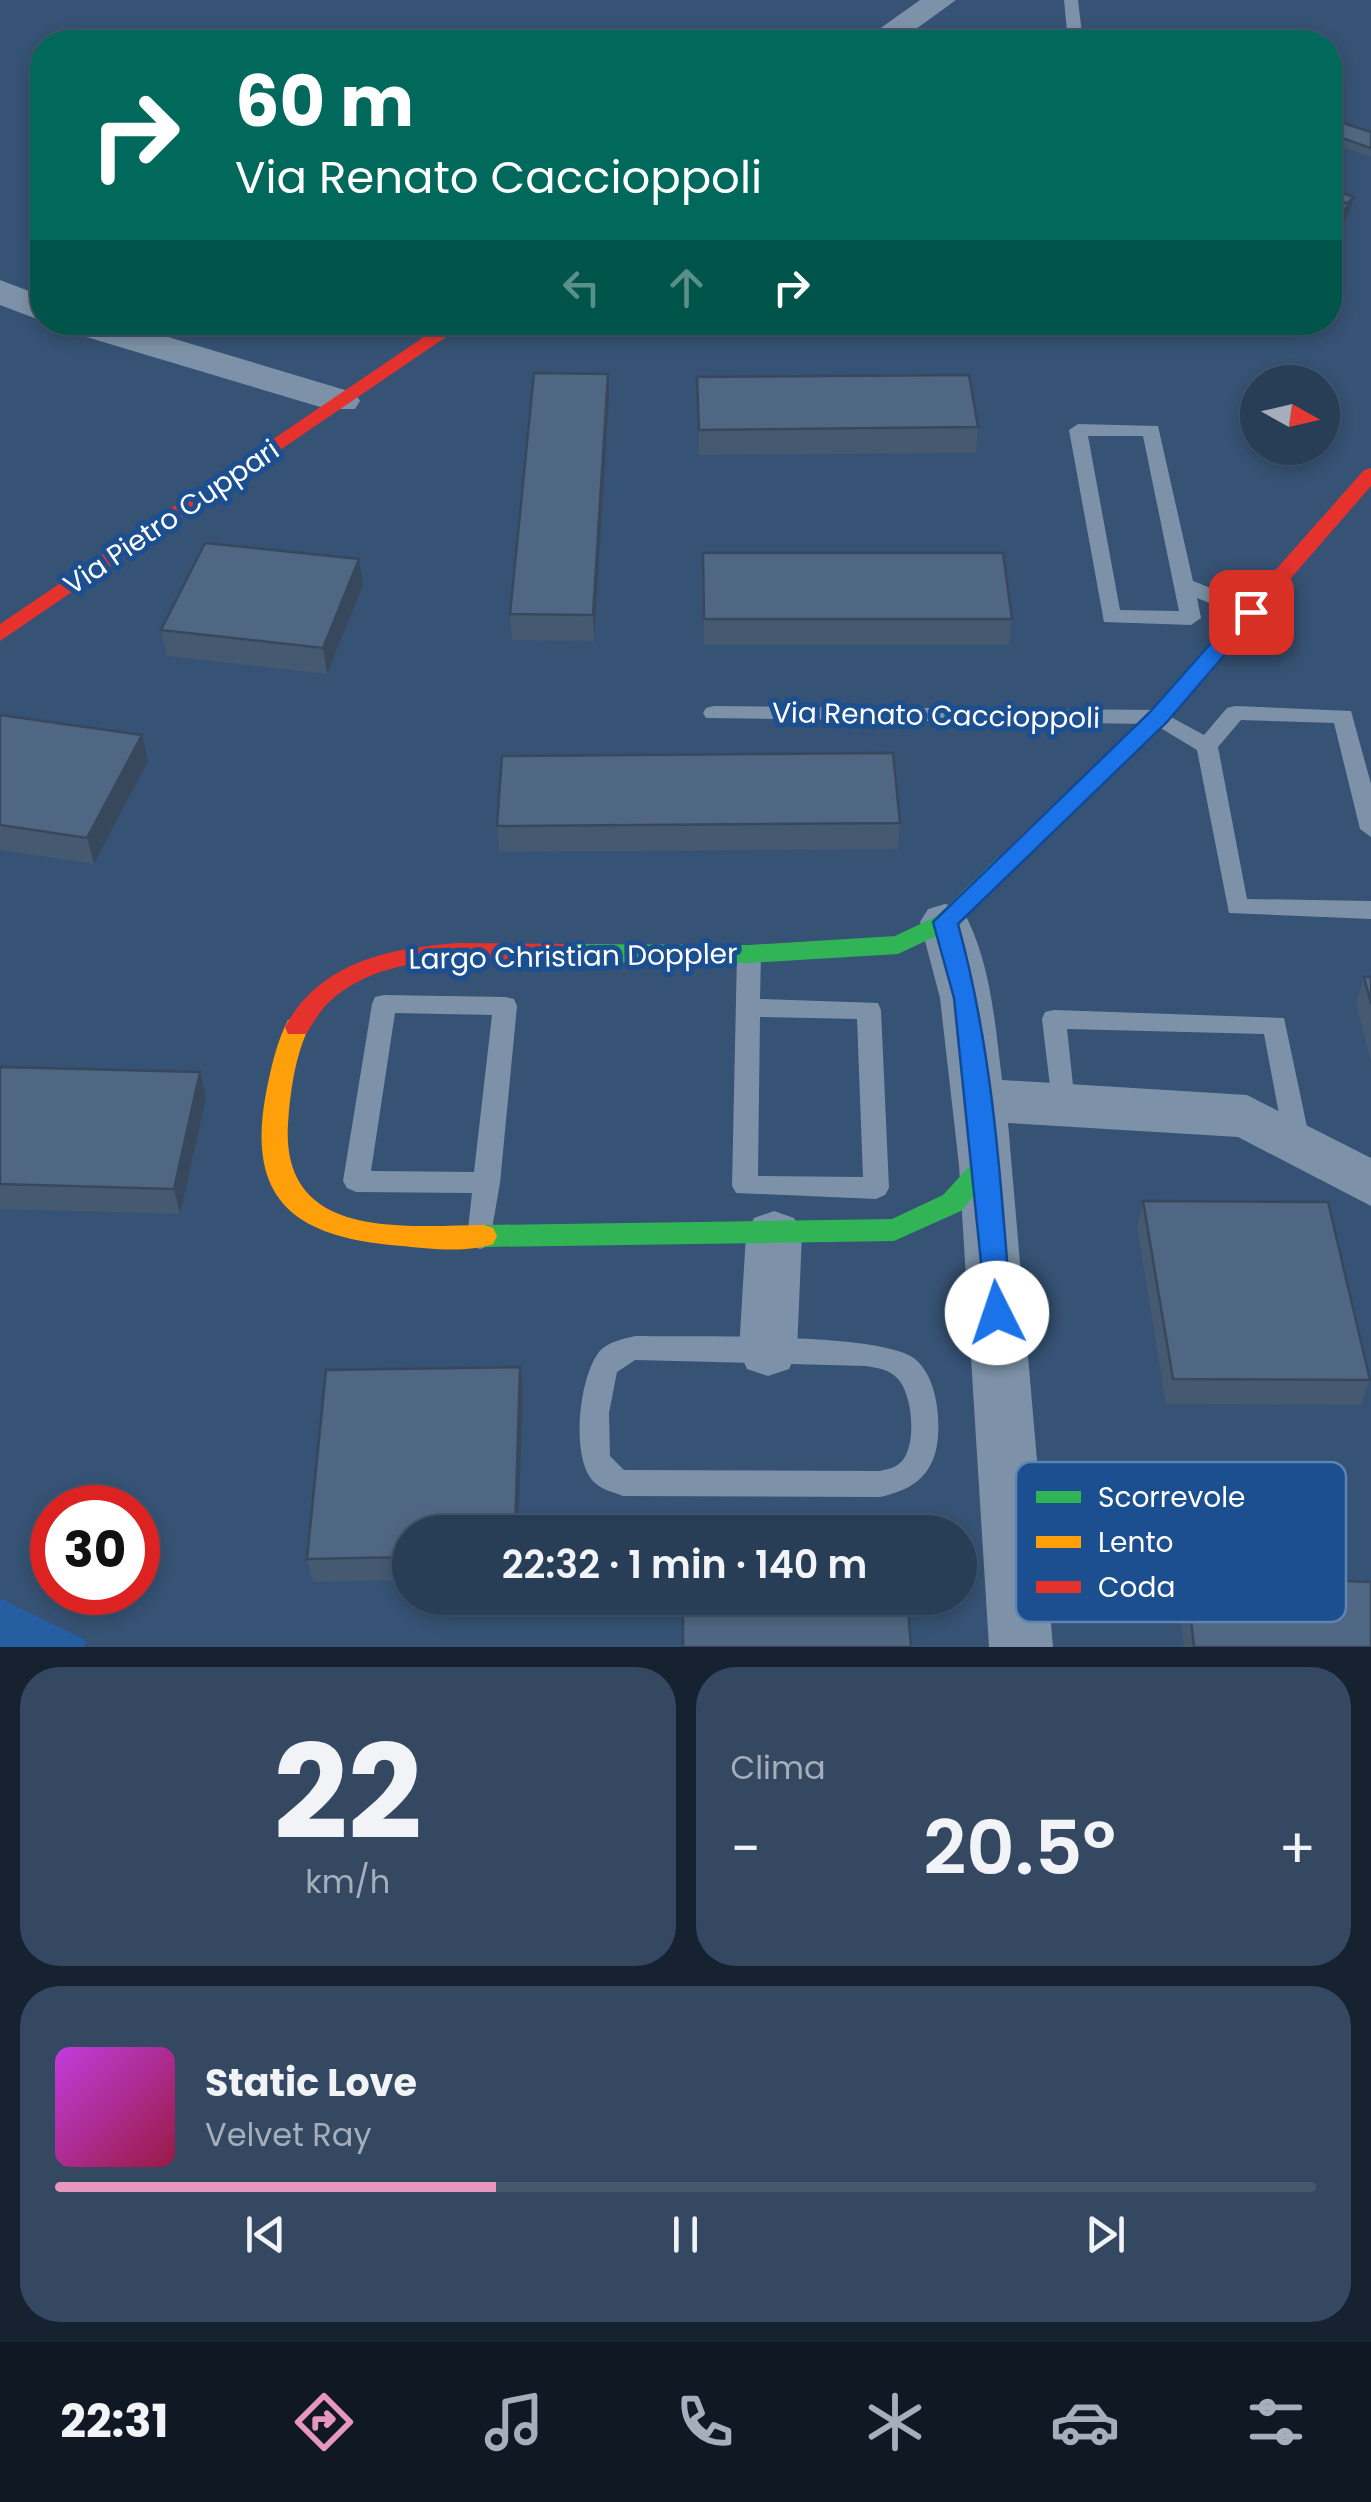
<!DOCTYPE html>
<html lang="it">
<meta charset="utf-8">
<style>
:root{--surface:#283e57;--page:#344961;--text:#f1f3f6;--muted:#a5aeba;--line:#44576d;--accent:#e797bd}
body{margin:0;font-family:Poppins,sans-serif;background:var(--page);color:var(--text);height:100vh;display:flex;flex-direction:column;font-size:38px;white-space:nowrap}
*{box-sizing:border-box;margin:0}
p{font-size:32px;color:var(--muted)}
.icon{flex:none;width:55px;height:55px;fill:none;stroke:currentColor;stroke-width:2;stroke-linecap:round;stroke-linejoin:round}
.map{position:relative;height:1647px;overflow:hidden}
.drawer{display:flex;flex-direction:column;gap:20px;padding:20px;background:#162230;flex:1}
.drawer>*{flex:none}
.top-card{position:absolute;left:30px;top:30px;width:1312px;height:305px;border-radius:40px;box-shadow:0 5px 15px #0003,0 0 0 2px var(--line);background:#00695c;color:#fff;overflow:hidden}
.needle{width:65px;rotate:98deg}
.buttons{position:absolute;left:1240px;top:365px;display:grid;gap:20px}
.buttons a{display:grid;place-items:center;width:100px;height:100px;border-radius:50%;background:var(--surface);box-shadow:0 5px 15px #0003,0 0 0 2px var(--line);font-size:50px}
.speed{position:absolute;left:30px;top:1485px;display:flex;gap:20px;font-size:50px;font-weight:700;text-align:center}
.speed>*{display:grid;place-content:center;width:130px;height:130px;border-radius:50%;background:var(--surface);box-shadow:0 5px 15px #0003,0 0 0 2px var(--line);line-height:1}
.speed .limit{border:15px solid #d22;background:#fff;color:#111}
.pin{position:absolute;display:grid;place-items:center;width:85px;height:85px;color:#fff;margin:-42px;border-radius:20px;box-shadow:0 5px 15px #0006}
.me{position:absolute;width:110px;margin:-55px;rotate:356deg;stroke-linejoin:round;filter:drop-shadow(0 0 8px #0008)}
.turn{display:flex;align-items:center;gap:35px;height:210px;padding:0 40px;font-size:45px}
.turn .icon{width:130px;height:130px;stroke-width:2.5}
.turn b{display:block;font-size:70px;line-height:85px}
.lanes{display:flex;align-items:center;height:95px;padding:0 40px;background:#0003;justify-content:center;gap:50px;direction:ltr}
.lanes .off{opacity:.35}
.big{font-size:75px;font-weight:600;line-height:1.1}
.drawer .widget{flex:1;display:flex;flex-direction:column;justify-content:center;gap:15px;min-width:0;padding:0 35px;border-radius:40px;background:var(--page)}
.drawer .dial{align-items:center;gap:0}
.dial b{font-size:130px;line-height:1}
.song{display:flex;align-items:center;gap:30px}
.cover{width:120px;height:120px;border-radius:15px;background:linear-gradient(135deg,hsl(290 70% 55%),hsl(340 70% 35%))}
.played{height:10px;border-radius:5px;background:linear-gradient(90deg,var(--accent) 35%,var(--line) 35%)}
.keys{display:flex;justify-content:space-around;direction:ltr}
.heat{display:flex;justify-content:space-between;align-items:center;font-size:55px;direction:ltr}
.drawer .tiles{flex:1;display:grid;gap:20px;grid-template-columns:1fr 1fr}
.widget:last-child{grid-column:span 2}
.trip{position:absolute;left:392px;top:1515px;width:585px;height:100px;border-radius:50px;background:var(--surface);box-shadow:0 5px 15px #0003,0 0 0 2px var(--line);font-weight:600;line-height:100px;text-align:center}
.tabs{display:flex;height:160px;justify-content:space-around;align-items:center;background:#101923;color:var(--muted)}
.tabs .icon{width:70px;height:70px}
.tabs .selected{color:var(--accent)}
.tabs b{font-size:45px;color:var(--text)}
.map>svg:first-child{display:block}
.green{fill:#265fa1}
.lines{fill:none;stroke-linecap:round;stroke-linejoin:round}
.lane{fill:#7d92a8;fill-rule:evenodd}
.street{fill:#7d92a8;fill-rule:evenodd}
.fast{fill:#30b455;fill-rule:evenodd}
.slow{fill:#ff9f0a;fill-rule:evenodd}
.jam{fill:#e5322d;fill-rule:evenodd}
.wall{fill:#455971}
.shaded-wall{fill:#38485c}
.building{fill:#506783;stroke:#38485c;stroke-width:2.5}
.route{fill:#1a73e8;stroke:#114b97;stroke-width:2.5}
.labels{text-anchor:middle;stroke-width:10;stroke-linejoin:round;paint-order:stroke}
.street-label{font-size:28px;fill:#fff;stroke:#1b4f8f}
.key{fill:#1b4f8f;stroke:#5f84b1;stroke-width:2.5}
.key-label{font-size:28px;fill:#fff}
</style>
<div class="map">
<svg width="1371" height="1647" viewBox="0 0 1371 1647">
<rect width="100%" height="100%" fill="#365274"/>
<path class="green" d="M0 1598 87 1641 83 1647H0Z"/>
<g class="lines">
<path class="lane" d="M1064 0H1078L1083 42H1068Z
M1078 424 1158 426 1193 581 1258 607 1261 612 1258 617H1244L1197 598 1201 618 1191 625 1104 622 1069 430ZM1088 436H1143L1179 611 1120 610Z
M714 706 1158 710 1204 735 1227 708 1235 706 1351 711 1371 784V837L1360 829 1334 723 1241 720 1218 747 1247 899 1371 901V919L1229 913 1197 750 1154 724 706 718 703 713 706 708Z
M749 945 757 948 761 954 760 999 878 1003 881 1010 889 1188 885 1195 876 1199 736 1193 732 1186 737 954 741 948ZM760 1017 857 1019 863 1177 758 1176Z
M384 995 505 997 514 999 517 1006 500 1183 489 1246 480 1249 471 1246 467 1238 472 1193 356 1192 347 1188 343 1181 372 1004 375 997ZM395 1013 492 1015 474 1172 371 1171Z
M1054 1010 1284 1018 1310 1141 1306 1148 1297 1151 1288 1148 1284 1141 1264 1034 1067 1029 1075 1104 1071 1111 1062 1114 1053 1111 1042 1019 1045 1012Z
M635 1336C687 1337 882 1332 915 1359 937 1377 941 1419 937 1445 931 1478 911 1490 880 1497L623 1496C613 1492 602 1490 594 1482 570 1459 579 1377 599 1352 607 1342 623 1339 635 1336ZM635 1360 866 1366C877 1368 888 1369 896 1377 913 1392 917 1444 902 1461 896 1468 888 1469 880 1471L624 1470 610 1456 609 1413 617 1372Z"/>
<path class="street" d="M920 0H956L898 42H861Z
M0 280 42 296V321L0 305Z
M58 322H118L355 393 360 401 355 409H327L63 330Z
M945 904 962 909C991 960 995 1024 1002 1080L1247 1095 1371 1158V1206L1238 1137 1008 1123 1053 1647H989L959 1165 940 998 920 922 928 909Z
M774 1211 794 1218 802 1234 797 1351 789 1369 768 1376 747 1369 739 1351 746 1234 754 1218Z"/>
<path class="fast" d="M1006 855 1017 863 1014 869 953 928 898 954 749 963 572 962 564 959 560 953 564 947 572 944 749 945 895 936 937 916 998 857Z
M986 1155 995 1158 999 1165 961 1211 894 1241 484 1247 475 1244 471 1236 475 1228 484 1225 892 1219 943 1195 977 1158Z"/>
<path class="slow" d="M297 1018 306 1020 309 1027C295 1056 290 1092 288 1124 281 1240 401 1226 484 1225L493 1228 497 1236 493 1244C467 1253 429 1249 402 1246 299 1238 245 1204 266 1093 271 1068 276 1044 288 1020Z"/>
<path class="jam" d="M446 322H468L0 641V624Z
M1371 468V486L1166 722 1014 869H998L995 863 998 857 1150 712 1364 470Z
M459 943 572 944 580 947 584 953 580 959 572 962C495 960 391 945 329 1002 320 1011 313 1023 306 1034H288L285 1027C321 961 390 948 459 943Z"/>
</g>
<path class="wall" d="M1330 127 1371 132V157L1330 143Z
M697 377 978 427 976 453 699 455Z
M609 399 594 641 512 640 510 614Z
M703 553 1012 619 1009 645H704Z
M363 585 327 674 167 656 161 630Z
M0 715 148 761 94 864 0 850Z
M900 823 898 849 499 852 497 826Z
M1364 977H1371V1062L1356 1003Z
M0 1067 206 1098 180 1214 0 1209Z
M1143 1201 1370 1380 1361 1405 1166 1404 1137 1227Z
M523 1391 410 1532V1580L313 1582 307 1559Z
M1186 1575 1371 1647H1184L1178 1598Z"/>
<path class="shaded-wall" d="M1354 197 1346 221 1330 236V222L1340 210Z
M608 374 609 399 594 641 593 615Z
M359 559 363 585 327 674 323 648Z
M142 735 148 761 94 864 87 838Z
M200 1072 206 1098 180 1214 174 1189Z
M520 1367 523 1391 518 1532H515Z"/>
<path class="building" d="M1337 121 1371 132V148L1330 134V127Z
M1330 189 1354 197 1347 204 1330 198Z
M1330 198 1350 204 1330 222Z
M534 373 608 374 593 615 510 614Z
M969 375 978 427 699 430 697 377Z
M205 543 359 559 323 648 161 630Z
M703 553H1003L1012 619H704Z
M0 715 142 735 87 838 0 825Z
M893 753 900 823 497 826 502 756Z
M1364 977H1371V1004Z
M0 1067 200 1072 174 1189 0 1184Z
M1143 1201 1328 1202 1370 1380 1173 1379Z
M520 1367 515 1532H410V1557L307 1559 326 1370Z
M1186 1575 1371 1582V1647H1194Z
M683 1598H907L911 1647H683Z"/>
<path class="route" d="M1251 605 1261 612 1258 616 1166 723 958 924C993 1051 1001 1182 1011 1313L1007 1321H987L954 998 933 922 1150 712 1243 607Z"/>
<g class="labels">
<g class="street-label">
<text transform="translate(171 517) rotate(-34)" y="10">Via Pietro Cuppari</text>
<text transform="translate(936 715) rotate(1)" y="10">Via Renato Caccioppoli</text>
<text transform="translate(573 956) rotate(-1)" y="10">Largo Christian Doppler</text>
</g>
</g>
<rect x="1016" y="1462" width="330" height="160" rx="15" class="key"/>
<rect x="1036" y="1491" width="45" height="12" fill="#30b455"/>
<rect x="1036" y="1536" width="45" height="12" fill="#ff9f0a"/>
<rect x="1036" y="1581" width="45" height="12" fill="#e5322d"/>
<g class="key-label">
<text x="1098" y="1507">Scorrevole</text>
<text x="1098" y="1552">Lento</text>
<text x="1098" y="1597">Coda</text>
</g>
</svg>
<div class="buttons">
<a><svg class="needle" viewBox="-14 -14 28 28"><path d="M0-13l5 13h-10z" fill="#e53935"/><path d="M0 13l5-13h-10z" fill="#a5aeba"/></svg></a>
</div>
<div class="speed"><div class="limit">30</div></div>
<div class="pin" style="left:1251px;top:612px;background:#d93025"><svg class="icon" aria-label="arrive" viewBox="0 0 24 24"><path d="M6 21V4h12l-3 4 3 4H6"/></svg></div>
<svg class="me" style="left:997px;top:1313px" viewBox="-20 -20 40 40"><circle r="19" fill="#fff"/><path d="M0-13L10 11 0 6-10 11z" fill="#1a73e8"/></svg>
<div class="trip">22:32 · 1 min · 140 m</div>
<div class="top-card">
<div class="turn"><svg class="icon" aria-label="right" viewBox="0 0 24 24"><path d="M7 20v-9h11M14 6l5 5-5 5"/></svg><div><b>60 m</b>Via Renato Caccioppoli</div></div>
<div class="lanes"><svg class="icon off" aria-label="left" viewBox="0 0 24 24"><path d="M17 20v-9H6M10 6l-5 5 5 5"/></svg><svg class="icon off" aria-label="ahead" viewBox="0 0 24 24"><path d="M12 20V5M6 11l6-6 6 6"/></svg><svg class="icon" aria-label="right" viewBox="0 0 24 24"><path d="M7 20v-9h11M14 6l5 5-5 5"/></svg></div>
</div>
</div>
<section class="drawer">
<div class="tiles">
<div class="widget dial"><b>22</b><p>km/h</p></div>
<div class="widget"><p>Clima</p>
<div class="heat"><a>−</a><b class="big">20.5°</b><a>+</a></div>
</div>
<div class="widget">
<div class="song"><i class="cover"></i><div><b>Static Love</b><p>Velvet Ray</p></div></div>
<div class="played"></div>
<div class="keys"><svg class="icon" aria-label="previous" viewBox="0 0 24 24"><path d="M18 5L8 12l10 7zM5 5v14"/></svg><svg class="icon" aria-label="pause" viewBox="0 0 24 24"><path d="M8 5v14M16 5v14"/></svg><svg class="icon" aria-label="next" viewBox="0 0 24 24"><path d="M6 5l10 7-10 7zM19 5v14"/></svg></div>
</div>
</div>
</section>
<nav class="tabs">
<b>22:31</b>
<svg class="icon selected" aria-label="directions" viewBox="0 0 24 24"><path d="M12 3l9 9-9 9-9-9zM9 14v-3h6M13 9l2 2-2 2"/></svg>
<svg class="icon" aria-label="music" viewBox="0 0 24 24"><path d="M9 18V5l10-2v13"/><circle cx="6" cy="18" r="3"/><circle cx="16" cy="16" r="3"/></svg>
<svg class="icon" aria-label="phone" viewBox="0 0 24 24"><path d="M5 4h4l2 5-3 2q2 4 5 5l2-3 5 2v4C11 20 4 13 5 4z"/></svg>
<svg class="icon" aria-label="climate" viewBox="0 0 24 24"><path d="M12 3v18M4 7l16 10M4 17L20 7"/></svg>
<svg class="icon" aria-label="car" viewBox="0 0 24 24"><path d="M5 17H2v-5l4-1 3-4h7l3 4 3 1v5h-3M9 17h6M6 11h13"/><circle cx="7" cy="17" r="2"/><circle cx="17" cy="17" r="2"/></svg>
<svg class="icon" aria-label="filters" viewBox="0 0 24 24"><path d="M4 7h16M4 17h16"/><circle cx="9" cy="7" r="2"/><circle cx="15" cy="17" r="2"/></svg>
</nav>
